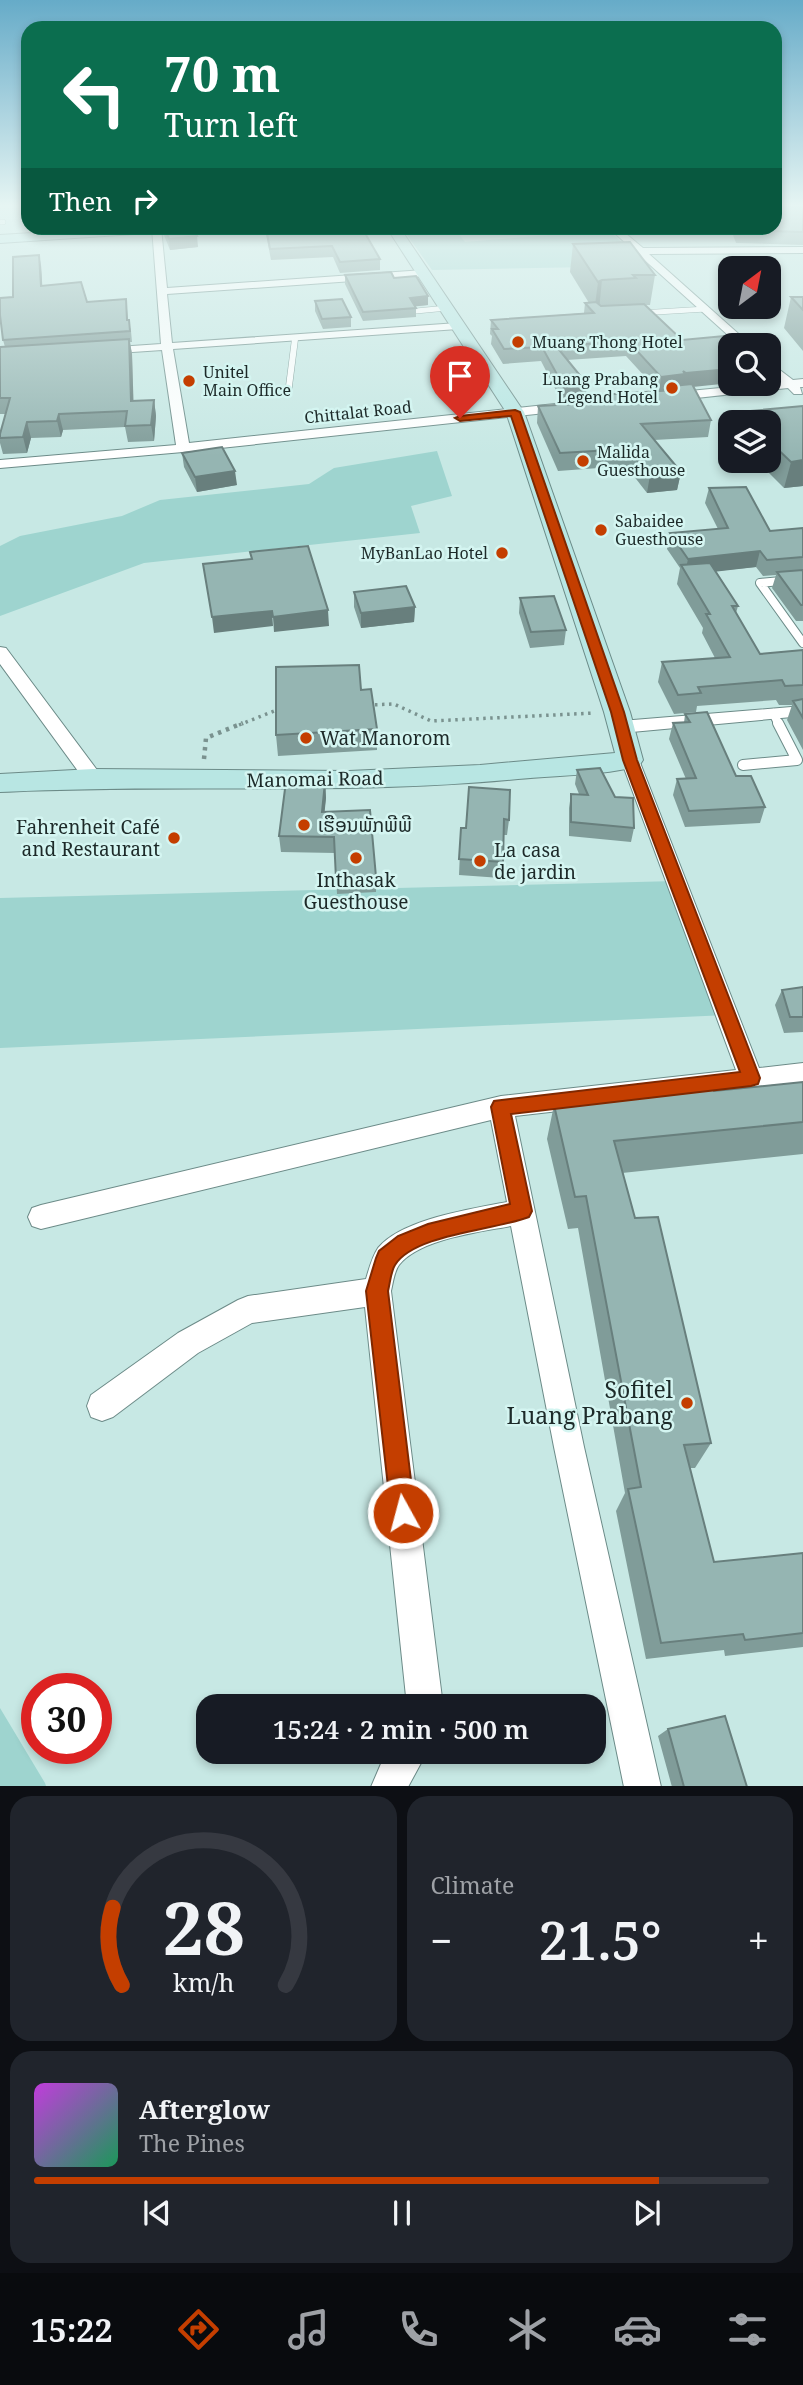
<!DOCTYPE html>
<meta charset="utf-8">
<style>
:root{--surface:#171b24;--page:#20242c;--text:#f1f3f6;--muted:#9ea1a6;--line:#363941;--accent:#c43e00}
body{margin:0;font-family:"Noto Serif","Noto Sans Lao",serif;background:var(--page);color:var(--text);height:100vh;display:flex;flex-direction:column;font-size:26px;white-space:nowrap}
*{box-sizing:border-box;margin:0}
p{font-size:23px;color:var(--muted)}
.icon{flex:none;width:38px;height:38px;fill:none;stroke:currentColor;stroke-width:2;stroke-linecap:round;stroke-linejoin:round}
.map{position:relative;height:1786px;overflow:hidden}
.side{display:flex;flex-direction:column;gap:10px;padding:10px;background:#0d0f14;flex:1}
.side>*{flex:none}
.banner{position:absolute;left:21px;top:21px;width:761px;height:214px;border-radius:21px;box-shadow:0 4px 10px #0003;background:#0b6e4f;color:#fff;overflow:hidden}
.needle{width:46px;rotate:32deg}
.fabs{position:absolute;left:718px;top:256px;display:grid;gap:14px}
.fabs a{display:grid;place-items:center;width:63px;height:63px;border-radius:14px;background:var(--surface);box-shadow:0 4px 10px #0003;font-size:35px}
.speed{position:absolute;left:21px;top:1673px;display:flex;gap:14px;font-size:35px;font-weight:700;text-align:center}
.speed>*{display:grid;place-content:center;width:91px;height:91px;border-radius:50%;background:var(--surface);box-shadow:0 4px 10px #0003;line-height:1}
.speed .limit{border:10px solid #d22;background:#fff;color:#111}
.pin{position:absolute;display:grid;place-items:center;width:60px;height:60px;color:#fff;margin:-72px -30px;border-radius:50% 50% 50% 0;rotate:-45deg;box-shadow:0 0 7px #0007}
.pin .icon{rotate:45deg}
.me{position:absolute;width:77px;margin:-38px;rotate:353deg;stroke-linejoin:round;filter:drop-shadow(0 0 5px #0008)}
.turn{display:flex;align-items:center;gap:24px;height:147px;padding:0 28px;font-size:32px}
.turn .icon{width:91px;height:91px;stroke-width:2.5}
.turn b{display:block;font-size:49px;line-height:60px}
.then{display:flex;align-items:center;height:66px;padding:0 28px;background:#0003;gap:14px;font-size:26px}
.big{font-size:52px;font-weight:600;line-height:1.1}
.side .card{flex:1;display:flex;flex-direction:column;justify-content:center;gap:10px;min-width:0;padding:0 24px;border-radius:21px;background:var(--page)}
.side .dial{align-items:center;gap:0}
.dial svg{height:182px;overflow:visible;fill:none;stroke:var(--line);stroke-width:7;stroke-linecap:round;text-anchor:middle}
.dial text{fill:var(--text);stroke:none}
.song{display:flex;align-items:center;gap:21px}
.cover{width:84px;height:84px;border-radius:10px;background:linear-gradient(135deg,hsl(290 70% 55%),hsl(150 70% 35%))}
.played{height:7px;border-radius:4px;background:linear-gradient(90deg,var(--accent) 85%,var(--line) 85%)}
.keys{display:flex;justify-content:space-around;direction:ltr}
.heat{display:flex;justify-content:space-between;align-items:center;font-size:38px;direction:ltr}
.side .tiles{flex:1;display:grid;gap:10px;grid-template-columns:1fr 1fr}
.card:last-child{grid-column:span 2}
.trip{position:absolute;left:196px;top:1694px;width:410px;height:70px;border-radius:21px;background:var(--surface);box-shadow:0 4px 10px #0003;font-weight:600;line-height:70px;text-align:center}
.dock{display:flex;height:112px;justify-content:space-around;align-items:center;background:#090b0e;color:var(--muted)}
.dock .icon{width:49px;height:49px}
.dock .selected{color:var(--accent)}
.dock b{font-size:32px;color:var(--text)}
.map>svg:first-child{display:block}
.green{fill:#9ed4cf}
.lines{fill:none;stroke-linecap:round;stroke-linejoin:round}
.lane-far3-casing{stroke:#6c8b88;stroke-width:6}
.lane-far2-casing{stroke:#6c8b88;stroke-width:7}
.lane-far1-casing{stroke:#6c8b88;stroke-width:10}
.lane-casing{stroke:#6c8b88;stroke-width:12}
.street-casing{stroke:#6c8b88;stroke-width:2}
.secondary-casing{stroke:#6c8b88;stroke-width:2}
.path-far1{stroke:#7a928f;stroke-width:3.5;stroke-dasharray:2.5 4.5;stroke-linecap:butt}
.path{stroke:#7a928f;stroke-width:4.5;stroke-dasharray:3.5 5;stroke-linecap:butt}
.lane-far3{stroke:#fff;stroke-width:5}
.lane-far2{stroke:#fff;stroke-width:6}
.lane-far1{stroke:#fff;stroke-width:8}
.lane{stroke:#fff;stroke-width:10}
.street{fill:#fff;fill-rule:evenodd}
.secondary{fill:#b8e6e3;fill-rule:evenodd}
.wall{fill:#809c99;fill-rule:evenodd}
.shaded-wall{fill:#687f7d}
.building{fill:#95b5b2;stroke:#687f7d;stroke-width:2}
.route{fill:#c43e00;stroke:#7f2800;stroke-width:2}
.poi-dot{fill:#c43e00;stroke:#d4f5f1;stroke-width:2.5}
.labels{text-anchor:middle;stroke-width:5;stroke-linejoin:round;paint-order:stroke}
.far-poi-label{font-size:16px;fill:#1d2a29;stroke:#d4f5f1;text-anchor:start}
.far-street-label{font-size:16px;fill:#1d2a29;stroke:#d4f5f1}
.poi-label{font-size:19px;fill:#1d2a29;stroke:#d4f5f1;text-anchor:start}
.street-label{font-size:19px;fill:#1d2a29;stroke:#d4f5f1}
.near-poi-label{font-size:23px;fill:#1d2a29;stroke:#d4f5f1;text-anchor:end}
</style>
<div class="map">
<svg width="803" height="1787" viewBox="0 0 803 1787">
<rect width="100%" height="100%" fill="#c7e8e4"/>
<path class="green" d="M402 228H464L458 233 465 242 608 230 648 266 432 270Z
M437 451 452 496 411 506 420 533 144 563 0 616V546L20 536 122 516 160 500 309 484 334 468Z
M676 881 727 1015 0 1048V898Z
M0 1708 45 1783 46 1786H0Z"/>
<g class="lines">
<g class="lane-far3-casing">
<path id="lane-far3" d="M0 222H3
M616 230 637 228
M416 311 447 308
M640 313 706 309"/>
</g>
<g class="lane-far2-casing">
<path id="lane-far2" d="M288 394 295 339"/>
</g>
<g class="lane-far1-casing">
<path id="lane-far1" d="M803 579 760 583 803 643
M773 713 779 725"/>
</g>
<g class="lane-casing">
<path id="lane" d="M743 765 797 760 778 723"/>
</g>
<g class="street-casing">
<path id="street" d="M152 228H161L167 288 424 270 429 273 424 276 167 294 172 343 458 323 463 326 458 329 173 349 189 443 564 403 570 407 564 411 183 452 0 468V460L176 445 162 350 103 354 97 351 103 348 161 344Z
M609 228H619L643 248 803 247V253L649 254 751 345H739Z
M768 361 793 380 803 379V387H800L802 394H794L788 388 669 401 663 397 669 393 781 382 768 370Z
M0 647 6 648 100 774 102 778 100 782H86L0 664Z
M803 706V716L621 733 612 727 621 721Z
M630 754 637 756 639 760 759 1068 803 1063V1083L515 1116 584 1447 661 1787H624L554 1447 511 1226C480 1232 419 1239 399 1265 394 1272 393 1283 391 1291L443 1706H407L365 1307 252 1323 198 1353 113 1417 102 1421 91 1417 87 1406 91 1395 178 1333 238 1300 248 1296 366 1279C369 1269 372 1257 378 1248 402 1219 471 1209 507 1202L491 1120 41 1229 32 1226 28 1217 32 1208 41 1205 501 1096 736 1070 621 760 623 756Z
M386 1752H427L408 1787H371Z"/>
</g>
<g class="secondary-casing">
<path id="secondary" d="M113 228H171L164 232 0 243V235Z
M387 228H400L524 412 630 712 643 760 639 766C601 776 558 775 518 779 346 796 173 783 0 792V774L93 769 349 771 480 765 615 753 604 712 506 412Z"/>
</g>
<path class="path-far1" d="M368 705 394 704 431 721 594 713
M239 725 279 709"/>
<path class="path" d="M204 759 206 738 243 723"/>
<use href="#lane-far3" class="lane-far3"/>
<use href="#lane-far2" class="lane-far2"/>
<use href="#lane-far1" class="lane-far1"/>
<use href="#lane" class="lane"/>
<use href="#street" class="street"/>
<use href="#secondary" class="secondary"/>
</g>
<path class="wall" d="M803 205V245L736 243 733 235H722L721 231 642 230V228H775Z
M163 228H192L198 247 170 250 164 235Z
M253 228H362L380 259V270L340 273 333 257 271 260 266 234 257 235Z
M573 244 655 275 650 305H645L682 340 693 387 711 420 708 437 654 440 681 472 677 490 647 493 626 466 558 471 537 423 538 406 570 405V401L562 402 541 361 503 364 491 344 492 336 490 334 491 320 584 313 585 303H589L570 272ZM626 356 658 391 586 396 587 384 567 360Z
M41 265 42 286 87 302 126 299 128 320 131 331 132 342H130L132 354 133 401 154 400 156 416 154 441 128 442 125 427 63 430 61 437 31 438 27 453 3 454 0 443V434L6 414H0V347H5L3 340 13 297Z
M345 275 394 278 428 305 415 306 416 308V317L363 321 345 284Z
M791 297H803V351L784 328Z
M315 301 351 317V327L323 329 315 311Z
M803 406V486L784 488 756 460H768V422H737L739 412Z
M182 453 237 485 197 492 184 467Z
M709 488 770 531 803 528V621H796L772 588 776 575 763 576 756 567 716 571 738 606 736 613 760 654 803 650V750L787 720 792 705H779L776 700 697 706 696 712 674 714 658 682 662 662 715 658 702 633 703 628 677 584 680 568 667 549 670 533 718 529 705 503Z
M354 592 415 607 414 622 361 628 354 607Z
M520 598 566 630 564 645 530 648 519 613Z
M361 690 377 729V750L278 756 276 735Z
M685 714 736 776 765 807 760 823 685 827 673 795 677 779H686L669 739 673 723H684Z
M577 770 615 797 634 828 631 842 569 836V808L571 794H579L575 784Z
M325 782 326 798 324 812 376 877V892L337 894 335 853 281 852 279 836Z
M469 787 509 820 507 835H503L501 878 459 875 461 828H466Z
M803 987V1032L784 1033 775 1005 782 990Z
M803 1082V1154L622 1173 635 1218 711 1443 695 1468H690L714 1562 803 1553V1647L725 1656 724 1650 646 1659 616 1511 625 1493 578 1228 568 1229 547 1139 554 1105Z
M668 1729 747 1787H672L658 1736Z"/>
<path class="shaded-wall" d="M256 228H266V234L257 235Z
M574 228H598L574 230Z
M197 236 198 247 170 250 169 239Z
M39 255 41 265 43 297 41 286Z
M602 280 599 310 594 313 598 282Z
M428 296V305L410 307V298Z
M129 339 132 354 134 417 131 401Z
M730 369V383H731L683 388 672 386 671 391 659 392 661 377 685 374 686 373Z
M587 384 585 400 570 397V401L562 402 564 387Z
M154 400 156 416 154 441 151 425Z
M59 414 63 430 61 437 57 421Z
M27 422 31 438 27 453 23 437Z
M803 460V486L784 488 791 462Z
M235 471 237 485 197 492 195 477Z
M681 472 677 490 647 493 650 475Z
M760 551 756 567 687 575 685 573 688 559Z
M415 607 414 622 361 628V613Z
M328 610 329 626 274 632 273 617Z
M272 611 273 626 214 633 212 617Z
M325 782 326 798 323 828 322 812Z"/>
<path class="building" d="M775 205H803V232L738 230 737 228H775Z
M164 228H192L197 236 169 239Z
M266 228H362L380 259 340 262 332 246 270 249Z
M630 242 655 275H633L636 278 602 280 598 282 573 244Z
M39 255 41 286 81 282 87 302 126 299 127 320H129L130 331 3 340 0 315V298L13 297V257Z
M391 272 394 278 416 276 428 296 410 298 416 308 363 312 345 275Z
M791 297H803V310Z
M342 299 351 317 322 319 315 301Z
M596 302 601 306 644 304 682 340 735 335 746 345H730V369L686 373 683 371 685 374 661 377 628 341 556 346 587 384 564 387 542 347 504 349 492 329H498L491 320 594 313 585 303Z
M129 339 131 401 154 400 151 425 125 426 127 411 59 414 57 421 27 422 23 437 0 438V434L10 398H0V347Z
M692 384 711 420 641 424 681 472 650 475 629 449 560 453 538 406 575 404 570 397 676 390 672 386Z
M803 406V460L791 462 768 440V422H749L739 412Z
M222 447 235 471 195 477 182 453Z
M746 487 770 531 803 528V557L767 560 760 551 688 559 670 533 728 528 709 488Z
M308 546 328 610 273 617 272 611 212 617 203 564 252 559 250 552Z
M710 563 738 606H732L760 654 803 650V685L785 686 782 680 698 687 701 693 678 695 662 662 730 657 706 614H710L681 565Z
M803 570V605H801L777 572Z
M406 586 415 607 361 613 354 592Z
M554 596 566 630 531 632 520 598Z
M359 665 361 690 371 689 377 729 276 735V667Z
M803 699V718L793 701Z
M707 712 736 776H751L765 807 689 811 677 779 696 778 673 723 690 722 685 714Z
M600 768 615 797 633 798 634 828 571 822V794L588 795 577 770Z
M286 781 325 782 322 812 370 810 376 877 336 879 334 837 279 836Z
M469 787 510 790 509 820 504 819 503 862 459 859 461 828H466Z
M803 987V1017H790L782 990Z
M803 1082V1122L614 1141 635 1218 658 1217 711 1443 684 1445 714 1562 803 1553V1633L745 1640 743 1634 661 1643 628 1489 641 1487 586 1196 575 1197 554 1105 712 1087 714 1091Z
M725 1716 747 1787H684L668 1729Z"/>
<linearGradient id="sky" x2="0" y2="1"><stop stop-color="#66abc8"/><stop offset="0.45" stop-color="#e6f5f3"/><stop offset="1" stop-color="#e6f5f3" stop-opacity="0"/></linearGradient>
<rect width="803" height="456" fill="url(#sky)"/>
<path class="route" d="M515 410 520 412 624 712 637 760 760 1078 758 1084 751 1086 511 1114 532 1211 529 1217C496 1230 414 1234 395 1265 391 1271 390 1283 388 1291L415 1513 411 1521 403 1525 394 1521 391 1513 366 1291 376 1258 379 1251 398 1236 428 1224 510 1204 491 1107 494 1101 740 1072 623 760 611 712 511 416 460 421 455 418 460 416Z"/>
<g class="poi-dot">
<circle cx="518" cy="342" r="7"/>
<circle cx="189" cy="381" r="7"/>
<circle cx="672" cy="388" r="7"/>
<circle cx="583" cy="461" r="7"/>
<circle cx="601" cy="530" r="7"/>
<circle cx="502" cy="553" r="7"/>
<circle cx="306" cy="738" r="7"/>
<circle cx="304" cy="825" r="7"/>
<circle cx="174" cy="838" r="7"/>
<circle cx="356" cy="858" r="7"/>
<circle cx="480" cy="861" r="7"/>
<circle cx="687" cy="1403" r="7"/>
</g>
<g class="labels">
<g class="far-poi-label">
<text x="532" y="348">Muang Thong Hotel</text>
<text x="203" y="378">Unitel<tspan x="203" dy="18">Main Office</tspan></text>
<text x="658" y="385" text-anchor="end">Luang Prabang<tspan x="658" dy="18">Legend Hotel</tspan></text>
<text x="597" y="458">Malida<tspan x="597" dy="18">Guesthouse</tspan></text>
<text x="615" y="527">Sabaidee<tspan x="615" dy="18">Guesthouse</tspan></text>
<text x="488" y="559" text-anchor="end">MyBanLao Hotel</text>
</g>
<g class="far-street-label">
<text transform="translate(358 412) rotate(-6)" y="6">Chittalat Road</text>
</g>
<g class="poi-label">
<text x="320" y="745">Wat Manorom</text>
<text x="318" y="832">ເຮືອນພັກພີພີ</text>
<text x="160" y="834" text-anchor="end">Fahrenheit Café<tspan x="160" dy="22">and Restaurant</tspan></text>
<text x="494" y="857">La casa<tspan x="494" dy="22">de jardin</tspan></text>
<text x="356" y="887" text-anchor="middle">Inthasak<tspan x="356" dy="22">Guesthouse</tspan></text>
</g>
<g class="street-label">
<text transform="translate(315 779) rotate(-1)" y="7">Manomai Road</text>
</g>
<g class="near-poi-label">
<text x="673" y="1398">Sofitel<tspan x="673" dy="26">Luang Prabang</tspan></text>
</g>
</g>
</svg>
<div class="fabs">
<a><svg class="needle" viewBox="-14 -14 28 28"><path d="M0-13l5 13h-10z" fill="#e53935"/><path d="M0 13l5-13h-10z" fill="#9ea1a6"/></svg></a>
<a><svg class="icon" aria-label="search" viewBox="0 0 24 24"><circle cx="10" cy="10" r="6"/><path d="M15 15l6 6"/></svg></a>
<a><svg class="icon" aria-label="layers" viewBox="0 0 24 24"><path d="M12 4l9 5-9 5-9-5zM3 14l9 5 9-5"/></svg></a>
</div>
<div class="speed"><div class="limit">30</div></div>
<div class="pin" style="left:460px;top:418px;background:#d93025"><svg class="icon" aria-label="arrive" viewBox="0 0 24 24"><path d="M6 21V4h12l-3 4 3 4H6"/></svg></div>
<svg class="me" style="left:403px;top:1513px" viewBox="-20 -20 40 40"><circle r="17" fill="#c43e00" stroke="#fff" stroke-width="3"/><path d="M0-11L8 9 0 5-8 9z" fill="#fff"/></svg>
<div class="trip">15:24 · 2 min · 500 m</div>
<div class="banner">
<div class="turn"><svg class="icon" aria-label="left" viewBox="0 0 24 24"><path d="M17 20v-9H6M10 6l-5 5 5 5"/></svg><div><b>70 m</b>Turn left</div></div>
<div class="then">Then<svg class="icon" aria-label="right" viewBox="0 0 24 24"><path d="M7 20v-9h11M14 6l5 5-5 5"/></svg></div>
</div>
</div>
<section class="side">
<div class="tiles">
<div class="card dial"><svg viewBox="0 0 100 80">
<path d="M14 69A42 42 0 1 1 86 69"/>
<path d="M14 69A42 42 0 0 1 10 35" stroke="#c43e00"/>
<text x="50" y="56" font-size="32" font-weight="700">28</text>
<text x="50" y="72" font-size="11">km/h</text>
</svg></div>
<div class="card"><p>Climate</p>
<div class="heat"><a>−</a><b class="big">21.5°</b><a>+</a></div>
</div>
<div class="card">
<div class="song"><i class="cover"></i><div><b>Afterglow</b><p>The Pines</p></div></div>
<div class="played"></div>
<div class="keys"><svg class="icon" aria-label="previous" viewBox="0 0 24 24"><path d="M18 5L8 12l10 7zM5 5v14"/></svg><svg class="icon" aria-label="pause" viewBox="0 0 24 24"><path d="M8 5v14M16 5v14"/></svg><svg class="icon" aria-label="next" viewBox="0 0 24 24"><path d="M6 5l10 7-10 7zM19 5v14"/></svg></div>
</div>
</div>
</section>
<nav class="dock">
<b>15:22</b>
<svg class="icon selected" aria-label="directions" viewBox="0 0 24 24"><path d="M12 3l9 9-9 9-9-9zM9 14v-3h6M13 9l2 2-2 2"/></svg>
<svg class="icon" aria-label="music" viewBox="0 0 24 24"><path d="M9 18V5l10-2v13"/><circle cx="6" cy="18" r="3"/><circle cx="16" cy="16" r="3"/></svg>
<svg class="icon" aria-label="phone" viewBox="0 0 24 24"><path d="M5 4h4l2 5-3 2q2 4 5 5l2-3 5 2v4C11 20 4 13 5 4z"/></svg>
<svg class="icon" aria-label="climate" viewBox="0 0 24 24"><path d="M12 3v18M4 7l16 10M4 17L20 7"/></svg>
<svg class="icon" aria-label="car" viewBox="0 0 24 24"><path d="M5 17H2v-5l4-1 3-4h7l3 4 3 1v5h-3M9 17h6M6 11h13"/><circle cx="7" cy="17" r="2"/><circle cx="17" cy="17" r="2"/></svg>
<svg class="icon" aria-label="filters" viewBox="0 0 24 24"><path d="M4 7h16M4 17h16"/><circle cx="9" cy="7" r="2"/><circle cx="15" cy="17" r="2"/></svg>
</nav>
